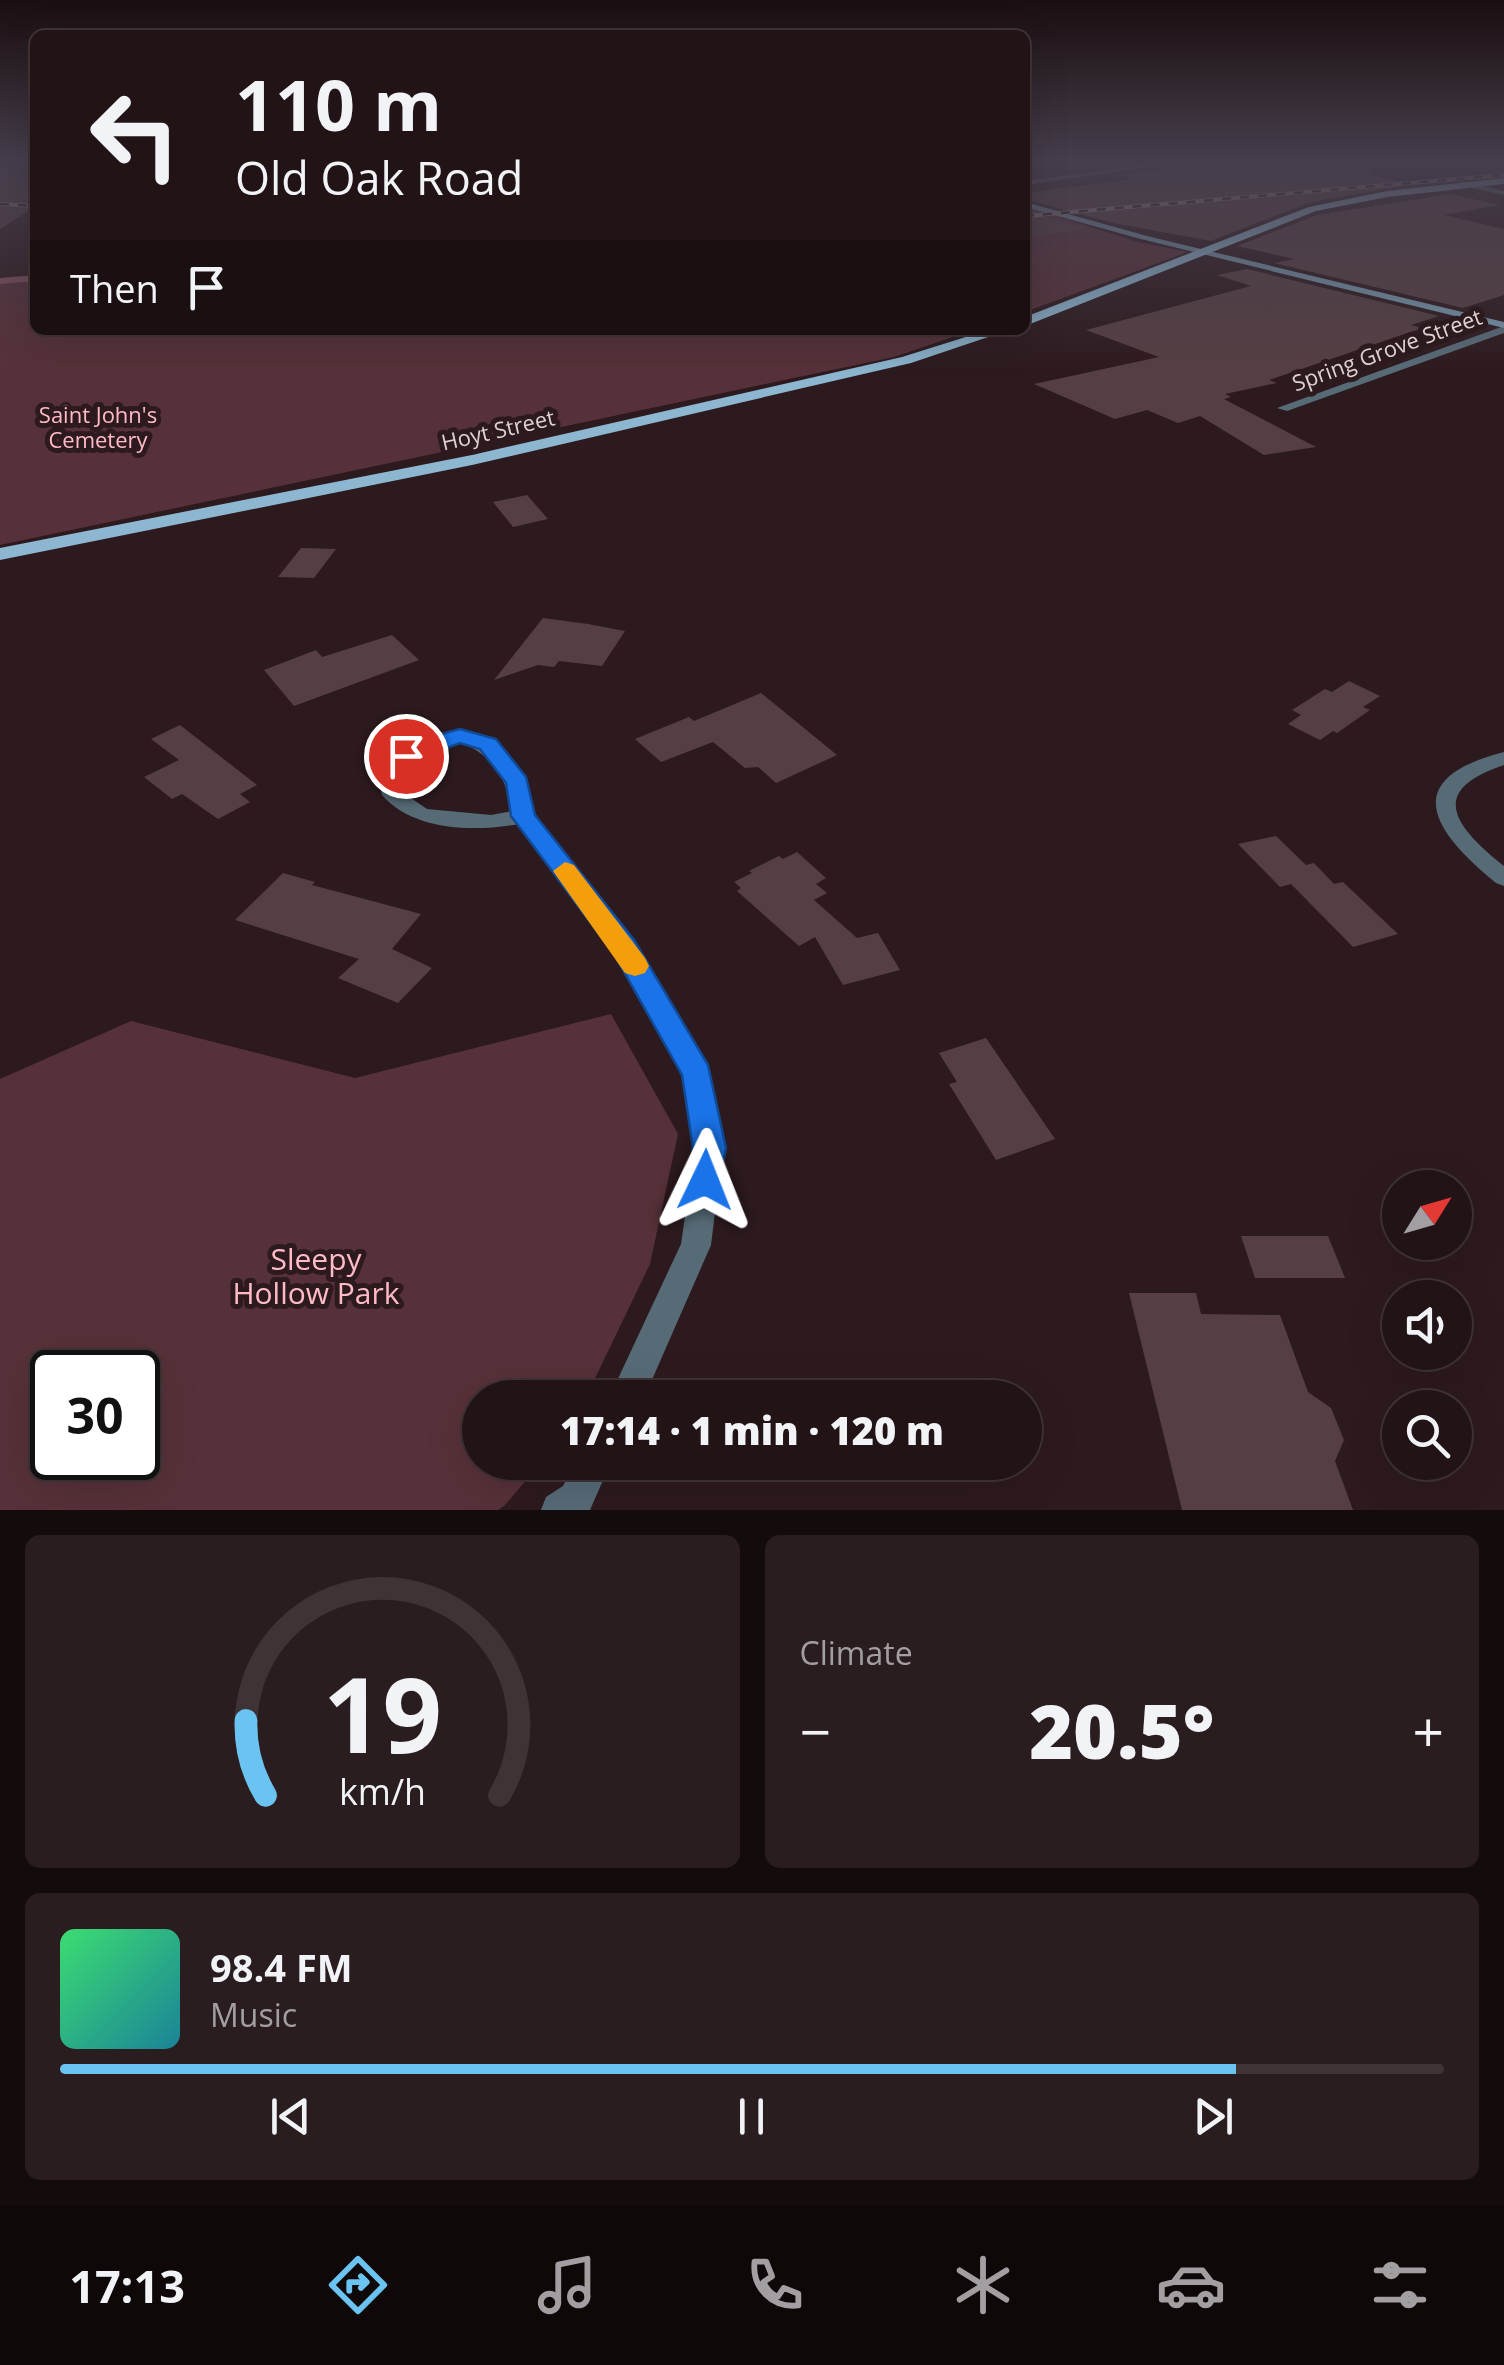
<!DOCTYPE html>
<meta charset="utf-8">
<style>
:root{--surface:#221416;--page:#2a1d1f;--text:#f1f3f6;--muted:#a29ea1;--line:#3f3335;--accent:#6bc3f2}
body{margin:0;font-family:"Open Sans",sans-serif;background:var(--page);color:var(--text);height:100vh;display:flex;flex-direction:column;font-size:38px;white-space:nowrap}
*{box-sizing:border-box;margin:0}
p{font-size:32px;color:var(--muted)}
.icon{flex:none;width:55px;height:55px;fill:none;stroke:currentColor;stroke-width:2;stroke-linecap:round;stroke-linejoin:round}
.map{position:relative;height:1510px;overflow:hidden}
.side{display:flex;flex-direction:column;gap:25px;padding:25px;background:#130b0c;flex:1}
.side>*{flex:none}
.guide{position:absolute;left:30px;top:30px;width:1000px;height:305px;border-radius:15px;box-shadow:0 10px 40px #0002,0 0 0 2px var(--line);background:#221416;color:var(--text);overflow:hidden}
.needle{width:65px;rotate:53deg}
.controls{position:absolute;left:1382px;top:1170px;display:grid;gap:20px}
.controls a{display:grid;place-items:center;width:90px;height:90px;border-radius:50%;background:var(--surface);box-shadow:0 10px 40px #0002,0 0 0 2px var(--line);font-size:50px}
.speed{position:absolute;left:30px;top:1350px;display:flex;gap:20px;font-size:50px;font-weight:700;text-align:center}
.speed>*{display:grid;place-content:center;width:130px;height:130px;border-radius:50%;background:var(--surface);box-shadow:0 10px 40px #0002,0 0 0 2px var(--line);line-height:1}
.speed .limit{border:5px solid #111;border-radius:15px;background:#fff;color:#111}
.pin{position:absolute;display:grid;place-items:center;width:85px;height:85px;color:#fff;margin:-42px;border:5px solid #fff;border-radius:50%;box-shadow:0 2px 10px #0007}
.me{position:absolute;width:110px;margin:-55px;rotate:2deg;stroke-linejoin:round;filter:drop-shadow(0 0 8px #0008)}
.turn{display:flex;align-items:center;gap:35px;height:210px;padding:0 40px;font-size:45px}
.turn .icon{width:130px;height:130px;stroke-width:2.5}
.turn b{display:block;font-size:70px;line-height:85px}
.then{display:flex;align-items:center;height:95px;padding:0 40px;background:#0003;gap:20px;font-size:38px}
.big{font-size:75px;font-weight:800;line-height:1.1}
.side .widget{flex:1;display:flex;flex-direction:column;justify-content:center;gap:15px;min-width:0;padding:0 35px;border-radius:15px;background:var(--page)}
.side .dial{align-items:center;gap:0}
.dial svg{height:260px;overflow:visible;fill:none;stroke:var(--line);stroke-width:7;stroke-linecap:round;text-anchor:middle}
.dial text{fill:var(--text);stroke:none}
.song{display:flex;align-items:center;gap:30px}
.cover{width:120px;height:120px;border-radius:15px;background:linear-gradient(135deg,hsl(140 70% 55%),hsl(190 70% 35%))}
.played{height:10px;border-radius:5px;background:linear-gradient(90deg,var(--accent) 85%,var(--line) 85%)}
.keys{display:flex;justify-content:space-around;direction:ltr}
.heat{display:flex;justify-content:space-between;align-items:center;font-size:55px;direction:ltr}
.side .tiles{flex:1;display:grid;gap:25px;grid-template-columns:1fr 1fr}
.widget:last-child{grid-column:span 2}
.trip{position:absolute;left:462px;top:1380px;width:580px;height:100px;border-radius:50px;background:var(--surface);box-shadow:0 10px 40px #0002,0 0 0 2px var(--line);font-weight:800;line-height:100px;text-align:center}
.menu{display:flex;height:160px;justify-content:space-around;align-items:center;background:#0e0809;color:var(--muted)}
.menu .icon{width:70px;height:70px}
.menu .selected{color:var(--accent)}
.menu b{font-size:45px;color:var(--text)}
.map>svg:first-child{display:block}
.green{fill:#573139;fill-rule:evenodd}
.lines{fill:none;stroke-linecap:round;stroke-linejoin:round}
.stream{stroke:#82505a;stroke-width:6}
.building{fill:#553f43}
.street{fill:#576b77;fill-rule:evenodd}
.secondary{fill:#7596a9;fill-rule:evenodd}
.primary{fill:#8db7d0;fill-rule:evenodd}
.rail-casing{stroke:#98888b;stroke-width:4}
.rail{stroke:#2d1a1e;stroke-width:2.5;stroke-dasharray:9;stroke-linecap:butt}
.route{fill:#1a73e8;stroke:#114b97;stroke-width:2.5}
.slow{fill:#f59e0b}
.labels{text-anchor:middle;stroke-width:10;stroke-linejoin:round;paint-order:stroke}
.far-street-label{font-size:22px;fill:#dfd1d3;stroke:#2d1a1e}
.far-park-label{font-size:22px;fill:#febbc7;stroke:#2d1a1e}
.near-park-label{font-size:30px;fill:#febbc7;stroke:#2d1a1e}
</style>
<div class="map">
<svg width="1504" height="1510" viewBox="0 0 1504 1510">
<rect width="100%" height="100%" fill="#2d1a1e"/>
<path class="green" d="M1025 206 1138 242 1188 252 1025 312Z
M35 277V330H973L894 357 0 545V282Z
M611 1014 678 1134 650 1264 586 1397 480 1398V1462L541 1463 505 1505 498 1510H0V1079L131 1021 355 1078ZM52 1372H138V1458H52Z"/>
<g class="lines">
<path class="stream" d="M0 281 35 278"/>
</g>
<path class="building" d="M1188 162H1324L1337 165 1371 162 1370 174 1412 184 1308 203 1211 241 1113 223 1025 199V193L1132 179 1119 175 1185 166Z
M0 164 35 182V207L0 229Z
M1451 194 1500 205 1444 215 1504 229V295L1463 308 1274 263 1294 259 1237 246 1317 215Z
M1025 211 1086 228 1042 236 1025 230Z
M1247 269 1439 316 1411 325 1422 328 1269 380 1277 383 1225 394 1231 397 1224 399 1316 447 1264 455 1200 416 1178 423 1147 410 1115 419 1034 384 1159 357 1086 330 1251 286 1217 275Z
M527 495 548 519 513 527 493 502Z
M301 548 336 549 314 578 278 577Z
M543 618 588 624 625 631 602 666 559 661 554 667 538 665 494 680Z
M392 635 419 660 294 706 264 670 316 650 322 657Z
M1349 681 1380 696 1363 707 1370 710 1337 733 1333 731 1320 740 1288 724 1301 715 1292 710 1325 689 1332 692Z
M761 693 837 755 776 783 758 767 745 768 713 742 661 762 635 739 689 717 694 721Z
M180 725 257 785 240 794 250 802 218 819 182 794 172 799 144 777 179 760 151 739Z
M1276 836 1306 865 1314 863 1334 884 1343 882 1398 934 1353 947 1291 884 1280 887 1238 844Z
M797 852 826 878 816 884 827 893 814 900 857 938 878 933 900 970 843 985 815 937 799 946 737 891 741 888 734 882 752 873 749 871 779 856 783 859Z
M283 873 315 882 312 885 421 914 392 949 432 968 398 1003 338 978 359 959 235 920Z
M986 1038 1055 1139 996 1160 949 1084 957 1082 939 1053Z
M1241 1236H1328L1345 1278H1255Z
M1129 1293H1196L1201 1314 1280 1315 1308 1392 1331 1408 1344 1440 1335 1461 1353 1510H1182Z"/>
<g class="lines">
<path class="street" d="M1167 162H1184L1025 185V181Z
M1468 183 1504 191V195L1468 187Z
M1504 326V333L1287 411 1277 408Z
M461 730 495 744 513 761 527 788 534 815 633 941 710 1074 723 1148 711 1245 644 1398H609L681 1244 695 1148 684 1075 615 953 519 824C475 832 413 831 382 795L376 769 379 765 420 741ZM460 742C493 755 506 778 512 811L491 815 427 809 402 792 397 771 434 749Z
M1504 752V765C1426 791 1455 827 1504 866V886L1496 883C1432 831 1398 779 1504 752Z
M575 1462H611L590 1510H541L546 1497 563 1486Z"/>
<path class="secondary" d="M1025 202 1147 236 1504 322V328L1141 239 1025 207Z"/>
<path class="primary" d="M1504 178V184L1387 197 1316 211 1025 326V317L1309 207 1387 191Z
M988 330H1009L911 363 472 465 0 560V548L472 455 902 357Z"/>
<g class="rail-casing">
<path id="rail" d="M0 204 35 206
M1025 216 1504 175"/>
</g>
<use href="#rail" class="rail"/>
</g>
<linearGradient id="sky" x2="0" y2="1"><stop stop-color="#190e10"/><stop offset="0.43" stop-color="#463e4c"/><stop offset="1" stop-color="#463e4c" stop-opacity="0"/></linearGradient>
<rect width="1504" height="373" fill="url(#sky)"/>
<path class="route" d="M460 729 496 739 526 777 535 815 634 940 708 1065 726 1148 717 1191 705 1195 693 1191 688 1180 693 1148 682 1075 614 954 511 816 506 783 480 749 460 743 406 763 395 756 419 740Z"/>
<path class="slow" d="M565 862 574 865 645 958 649 966 645 973 635 976 625 973 553 871Z"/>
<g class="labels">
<g class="far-street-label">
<text transform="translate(1387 350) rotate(-20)" y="8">Spring Grove Street</text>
<text transform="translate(498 430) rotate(-13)" y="8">Hoyt Street</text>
</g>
<g class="far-park-label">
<text x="98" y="423">Saint John's<tspan x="98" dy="25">Cemetery</tspan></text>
</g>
<g class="near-park-label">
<text x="316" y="1270">Sleepy<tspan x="316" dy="34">Hollow Park</tspan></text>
</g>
</g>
</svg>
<div class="controls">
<a><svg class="needle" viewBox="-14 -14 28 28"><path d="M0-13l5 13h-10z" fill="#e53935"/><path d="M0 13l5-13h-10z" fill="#a29ea1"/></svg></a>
<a><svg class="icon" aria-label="sound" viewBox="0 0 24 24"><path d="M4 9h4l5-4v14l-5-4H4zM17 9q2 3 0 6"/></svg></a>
<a><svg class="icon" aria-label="search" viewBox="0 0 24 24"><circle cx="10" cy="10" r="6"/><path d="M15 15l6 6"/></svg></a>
</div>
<div class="speed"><div class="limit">30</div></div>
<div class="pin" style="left:406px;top:756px;background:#d93025"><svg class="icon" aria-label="arrive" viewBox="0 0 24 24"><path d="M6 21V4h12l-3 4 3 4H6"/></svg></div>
<svg class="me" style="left:705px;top:1180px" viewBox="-20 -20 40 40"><path d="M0-17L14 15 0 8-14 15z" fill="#1a73e8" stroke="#fff" stroke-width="4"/></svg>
<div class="trip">17:14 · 1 min · 120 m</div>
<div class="guide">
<div class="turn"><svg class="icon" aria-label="left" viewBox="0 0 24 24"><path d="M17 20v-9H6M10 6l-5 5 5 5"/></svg><div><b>110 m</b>Old Oak Road</div></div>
<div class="then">Then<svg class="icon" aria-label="arrive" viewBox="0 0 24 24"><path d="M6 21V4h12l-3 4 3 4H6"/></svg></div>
</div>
</div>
<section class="side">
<div class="tiles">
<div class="widget dial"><svg viewBox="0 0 100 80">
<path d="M14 69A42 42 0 1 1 86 69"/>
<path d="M14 69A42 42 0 0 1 8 46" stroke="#6bc3f2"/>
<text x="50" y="56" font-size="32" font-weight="700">19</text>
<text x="50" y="72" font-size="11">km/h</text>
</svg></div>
<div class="widget"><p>Climate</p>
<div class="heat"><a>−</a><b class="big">20.5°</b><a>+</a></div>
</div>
<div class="widget">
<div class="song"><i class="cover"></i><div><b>98.4 FM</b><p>Music</p></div></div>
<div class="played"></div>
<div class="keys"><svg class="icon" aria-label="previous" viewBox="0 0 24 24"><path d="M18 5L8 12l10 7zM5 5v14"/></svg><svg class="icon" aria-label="pause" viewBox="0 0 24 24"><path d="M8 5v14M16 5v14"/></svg><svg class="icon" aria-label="next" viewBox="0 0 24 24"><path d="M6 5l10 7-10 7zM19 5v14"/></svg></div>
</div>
</div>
</section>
<nav class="menu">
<b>17:13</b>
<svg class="icon selected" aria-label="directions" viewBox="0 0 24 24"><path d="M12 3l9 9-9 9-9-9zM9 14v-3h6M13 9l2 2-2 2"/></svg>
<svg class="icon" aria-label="music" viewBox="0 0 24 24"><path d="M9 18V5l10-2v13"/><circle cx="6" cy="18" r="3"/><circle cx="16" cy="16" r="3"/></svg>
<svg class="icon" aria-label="phone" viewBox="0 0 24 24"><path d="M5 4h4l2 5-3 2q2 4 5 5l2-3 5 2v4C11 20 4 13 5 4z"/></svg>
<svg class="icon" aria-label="climate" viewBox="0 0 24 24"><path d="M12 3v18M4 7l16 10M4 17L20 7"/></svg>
<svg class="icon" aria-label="car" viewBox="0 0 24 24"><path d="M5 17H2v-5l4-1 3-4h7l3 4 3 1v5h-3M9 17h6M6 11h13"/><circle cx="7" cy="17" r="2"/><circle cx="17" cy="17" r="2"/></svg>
<svg class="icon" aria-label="filters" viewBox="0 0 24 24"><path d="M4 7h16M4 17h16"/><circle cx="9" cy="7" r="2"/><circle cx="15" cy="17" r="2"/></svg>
</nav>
